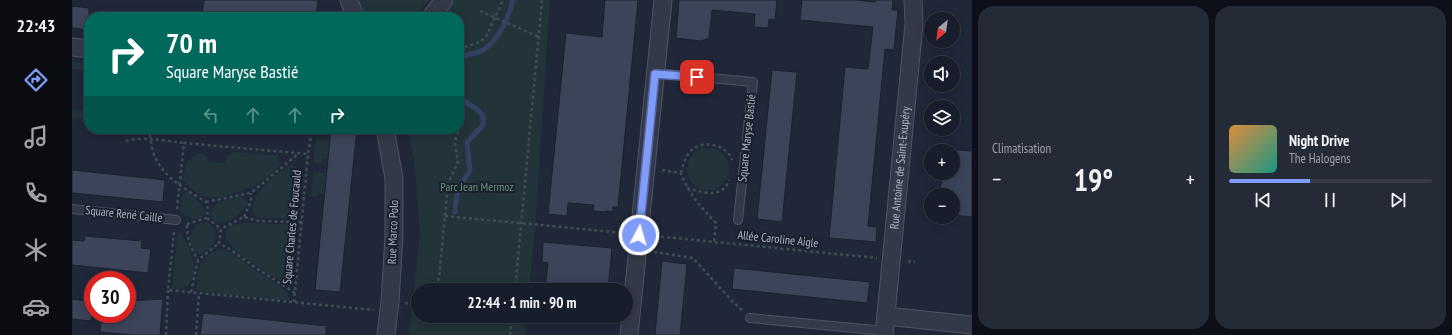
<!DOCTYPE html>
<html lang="fr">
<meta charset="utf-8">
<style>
:root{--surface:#181d2b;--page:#252a37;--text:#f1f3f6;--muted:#9fa2a9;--line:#363b47;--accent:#7f9cf9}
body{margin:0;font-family:"PT Sans Narrow",sans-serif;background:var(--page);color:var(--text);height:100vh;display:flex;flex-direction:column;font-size:15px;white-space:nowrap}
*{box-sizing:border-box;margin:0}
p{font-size:13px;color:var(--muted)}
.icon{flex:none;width:22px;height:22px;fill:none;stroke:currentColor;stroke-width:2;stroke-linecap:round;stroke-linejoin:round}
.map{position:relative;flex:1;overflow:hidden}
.details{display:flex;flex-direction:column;gap:6px;padding:6px;background:#0d1018;width:480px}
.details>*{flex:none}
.banner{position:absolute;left:12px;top:12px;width:380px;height:122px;border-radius:16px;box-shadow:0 2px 10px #0003,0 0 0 1px var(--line);background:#00695c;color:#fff;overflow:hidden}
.needle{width:26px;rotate:209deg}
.controls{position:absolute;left:852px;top:12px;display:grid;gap:8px}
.controls a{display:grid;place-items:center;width:36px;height:36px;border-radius:50%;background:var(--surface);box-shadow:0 2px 10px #0003,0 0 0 1px var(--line);font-size:20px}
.speed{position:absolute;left:12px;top:271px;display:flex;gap:8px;font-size:20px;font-weight:700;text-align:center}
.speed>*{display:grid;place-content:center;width:52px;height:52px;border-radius:50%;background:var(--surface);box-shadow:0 2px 10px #0003,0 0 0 1px var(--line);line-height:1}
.speed .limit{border:6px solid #d22;background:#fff;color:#111}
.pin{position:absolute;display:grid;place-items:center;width:34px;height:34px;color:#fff;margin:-17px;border-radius:8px;box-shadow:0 2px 6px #0006}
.me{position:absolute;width:44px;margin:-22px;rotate:6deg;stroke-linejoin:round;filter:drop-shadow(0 0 3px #0008)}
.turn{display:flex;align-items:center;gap:14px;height:84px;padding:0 16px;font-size:18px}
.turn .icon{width:52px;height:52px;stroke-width:2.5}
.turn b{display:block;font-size:28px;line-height:34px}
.lanes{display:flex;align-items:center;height:38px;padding:0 16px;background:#0003;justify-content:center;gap:20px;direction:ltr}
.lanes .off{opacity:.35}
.big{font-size:30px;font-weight:600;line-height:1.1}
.details .tile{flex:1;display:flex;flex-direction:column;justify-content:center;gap:6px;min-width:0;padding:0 14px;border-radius:16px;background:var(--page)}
.song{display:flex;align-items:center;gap:12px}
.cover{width:48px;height:48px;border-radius:6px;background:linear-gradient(135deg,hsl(30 70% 55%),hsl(170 70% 35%))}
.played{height:4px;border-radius:2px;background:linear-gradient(90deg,var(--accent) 40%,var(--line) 40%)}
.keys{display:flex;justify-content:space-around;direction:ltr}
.heat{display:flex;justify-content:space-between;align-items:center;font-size:22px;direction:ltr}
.details .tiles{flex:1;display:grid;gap:6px;grid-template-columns:repeat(2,1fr)}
.trip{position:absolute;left:339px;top:283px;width:222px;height:40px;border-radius:20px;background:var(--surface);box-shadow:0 2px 10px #0003,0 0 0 1px var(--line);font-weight:600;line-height:40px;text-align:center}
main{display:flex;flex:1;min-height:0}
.tabs{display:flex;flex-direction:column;width:72px;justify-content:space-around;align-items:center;background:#0a0c11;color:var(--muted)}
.tabs .icon{width:28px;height:28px}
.tabs .active{color:var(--accent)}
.tabs b{font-size:18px;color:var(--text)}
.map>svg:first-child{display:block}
.green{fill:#22333a}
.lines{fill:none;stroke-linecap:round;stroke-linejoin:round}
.stream{stroke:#334061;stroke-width:5}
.building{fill:#3c4459;stroke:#1b212f}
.lane-casing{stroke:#4e5464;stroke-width:10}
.street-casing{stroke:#4e5464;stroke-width:19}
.path{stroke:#3d4f54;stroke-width:2.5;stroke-dasharray:3 3;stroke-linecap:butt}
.lane{stroke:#343949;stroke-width:8}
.street{stroke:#343949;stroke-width:17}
.route-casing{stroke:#5365a2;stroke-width:10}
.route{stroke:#7f9cf9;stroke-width:7}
.labels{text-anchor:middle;stroke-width:4;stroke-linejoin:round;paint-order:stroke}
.street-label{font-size:12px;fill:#aeb4c5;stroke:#191f2d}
.park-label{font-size:12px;fill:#659678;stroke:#191f2d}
</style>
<main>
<nav class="tabs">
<b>22:43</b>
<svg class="icon active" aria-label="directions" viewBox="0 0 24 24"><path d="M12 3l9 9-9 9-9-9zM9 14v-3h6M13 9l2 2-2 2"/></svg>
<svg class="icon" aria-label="music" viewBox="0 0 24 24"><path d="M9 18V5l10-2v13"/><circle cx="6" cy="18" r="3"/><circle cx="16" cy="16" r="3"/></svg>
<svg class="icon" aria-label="phone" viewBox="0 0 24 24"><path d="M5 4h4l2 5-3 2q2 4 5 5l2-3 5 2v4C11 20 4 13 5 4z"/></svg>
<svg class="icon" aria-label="climate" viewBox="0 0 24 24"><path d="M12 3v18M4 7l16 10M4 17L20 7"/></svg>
<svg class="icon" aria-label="car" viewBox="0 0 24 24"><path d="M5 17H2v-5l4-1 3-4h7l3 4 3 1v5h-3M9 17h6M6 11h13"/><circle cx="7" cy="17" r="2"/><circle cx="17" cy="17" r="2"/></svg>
</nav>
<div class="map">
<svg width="900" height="335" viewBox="0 0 900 335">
<rect width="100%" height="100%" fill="#202739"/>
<path class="green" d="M287 0H358L341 17H293Z
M381 0H478L463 230 457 290H346V316H454L453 335H337L348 234 342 159 335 129H387V17H367Z
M0 62 17 64V71L0 69Z
M0 110 17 111V119L0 118Z
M244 139 258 140 256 160 250 159V162L243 163 241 161Z
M615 169a21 21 0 1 1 42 0a21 21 0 1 1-42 0Z
M162 152 205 156 208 165C197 182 154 202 133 197 124 194 118 187 111 181 112 168 115 157 129 153L135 156V161L153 163 155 155Z
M216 166H222C234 173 230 179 228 192H221L219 210 227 211 226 218H186L182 215C176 196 201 176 216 166Z
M241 172 255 173 252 193H247V195L241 197 239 195Z
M115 192C122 197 132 204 134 213L130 218C120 221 114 218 108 210L110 193Z
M169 197 174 199 176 203C169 215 155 227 141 221 130 203 157 198 169 197Z
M135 222C152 232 142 250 127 255 116 243 115 234 127 223Z
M180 223 225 225 219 287C205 279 154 250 153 235 157 222 169 223 180 223Z
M106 231C121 247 135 291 100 289Z
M152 250 160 252 185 272 207 285 216 293 218 298 217 301 126 291C124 286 125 281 126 276 128 260 135 250 152 250Z"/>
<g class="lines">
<path class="stream" d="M387 58C394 54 404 54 411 50 427 40 436 18 441 0
M383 212C385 191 385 188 398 171L395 142 411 125V116L405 109 387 98"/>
</g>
<path class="building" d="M132 0H246L244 17H130Z
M533 0H566L546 207H541V212L534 211V212L521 211 522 205 496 203 495 216 476 214 494 33 530 37Z
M607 0H705L703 20 697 19 696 28 682 27 683 14 640 10 637 38 629 41 604 38Z
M730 0H784L803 2 804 0H821L820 10H826L822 50 813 49 796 226 805 227 804 242 757 238 773 67 796 69 801 27 728 20Z
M0 6 17 8V30L0 28Z
M700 70 725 72 710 222 685 219Z
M259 129H285L268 292 243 290Z
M872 149 900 151V217L881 215V195H868L870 173H881V151H872Z
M0 170 93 180 91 202 0 193Z
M13 236 70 241 69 248 79 249 76 273 0 265V240L12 241Z
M471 242 540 248 536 290H473L476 263 470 262Z
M590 261 615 264 608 335H583Z
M662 268 798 282 795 303 660 289Z
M0 299 21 302 19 321 0 319Z
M91 299 88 335H60L28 332 30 314H55V301Z
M131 313 254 326V335H128Z"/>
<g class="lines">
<g class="lane-casing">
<path id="lane" d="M583 73 681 82 666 220
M0 209 104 220
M678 318 813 331"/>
</g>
<g class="street-casing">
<g id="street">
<path d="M277 0 283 17"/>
<path d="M359 17 372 0"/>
<path d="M0 47 17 49"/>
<path d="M313 129 322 178V236L318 302 314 335"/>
<path d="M814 316 900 325"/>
<path d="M557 335 591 0"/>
<path id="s1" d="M812 335 842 24 841 0"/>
</g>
</g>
<path class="path" d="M408 11 467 37
M387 49 408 42 414 37 431 0
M77 129C78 136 79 144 81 151 88 176 113 189 134 202L136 209 135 218 149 229
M54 141C72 136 93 141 112 143
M590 170 609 173C618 196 628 206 644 223L642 242
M609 173C611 164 614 154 622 148 634 140 656 146 660 160
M615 188C629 192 651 200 657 180
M134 202 179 193 226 154
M105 209 112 143 236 154 240 129
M373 216 552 233
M172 217 179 201V193
M115 224 135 218
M115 225C115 239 119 249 126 260
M102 232 96 290 302 310
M583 236 805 258
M582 252 621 258 660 301 670 310
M836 261 843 262
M358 290 367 279 376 184 386 162 383 144 384 137 390 120 387 113
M443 290 470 0
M119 292 126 260 147 243
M223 293 184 268 162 252 147 243 149 229 172 217 187 221 230 222
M222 302 236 154
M333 303 346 304
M94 335 96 290
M124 335 127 293
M438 335 440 316"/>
<use href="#lane" class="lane"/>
<use href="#street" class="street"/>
</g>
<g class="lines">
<g class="route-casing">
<path id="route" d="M567 235 583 74 625 77"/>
</g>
<use href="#route" class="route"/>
</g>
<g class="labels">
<g class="street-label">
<text transform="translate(675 138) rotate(-84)" y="4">Square Maryse Bastié</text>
<text dy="4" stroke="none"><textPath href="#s1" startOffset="168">Rue Antoine de Saint-Exupéry</textPath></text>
<text transform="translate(52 214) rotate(6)" y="4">Square René Caille</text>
<text transform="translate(220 227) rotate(-85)" y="4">Square Charles de Foucauld</text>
<text transform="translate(321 232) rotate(-88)" y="4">Rue Marco Polo</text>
<text transform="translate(706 239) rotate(6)" y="4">Allée Caroline Aigle</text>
</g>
<g class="park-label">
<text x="405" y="191">Parc Jean Mermoz</text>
</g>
</g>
</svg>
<div class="controls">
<a><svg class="needle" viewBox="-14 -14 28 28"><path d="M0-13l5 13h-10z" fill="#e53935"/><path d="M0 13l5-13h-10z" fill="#9fa2a9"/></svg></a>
<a><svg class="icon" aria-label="sound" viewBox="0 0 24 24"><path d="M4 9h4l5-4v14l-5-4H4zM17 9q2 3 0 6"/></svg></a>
<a><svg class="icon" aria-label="layers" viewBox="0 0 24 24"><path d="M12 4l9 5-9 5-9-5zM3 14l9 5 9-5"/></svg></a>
<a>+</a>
<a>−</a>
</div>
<div class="speed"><div class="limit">30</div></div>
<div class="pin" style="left:625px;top:77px;background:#d93025"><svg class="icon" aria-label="arrive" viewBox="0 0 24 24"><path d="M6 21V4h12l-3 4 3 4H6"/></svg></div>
<svg class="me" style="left:567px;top:235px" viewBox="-20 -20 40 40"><circle r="17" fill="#7f9cf9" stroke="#fff" stroke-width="3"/><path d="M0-11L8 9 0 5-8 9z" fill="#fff"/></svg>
<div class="trip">22:44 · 1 min · 90 m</div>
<div class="banner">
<div class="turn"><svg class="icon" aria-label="right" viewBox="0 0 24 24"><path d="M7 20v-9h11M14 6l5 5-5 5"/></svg><div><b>70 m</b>Square Maryse Bastié</div></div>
<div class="lanes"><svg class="icon off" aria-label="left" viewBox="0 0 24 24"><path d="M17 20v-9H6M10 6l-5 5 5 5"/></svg><svg class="icon off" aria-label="ahead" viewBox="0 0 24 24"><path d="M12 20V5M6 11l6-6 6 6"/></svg><svg class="icon off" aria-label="ahead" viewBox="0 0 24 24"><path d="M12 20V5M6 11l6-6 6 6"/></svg><svg class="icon" aria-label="right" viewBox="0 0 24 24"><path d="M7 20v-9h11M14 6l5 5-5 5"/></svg></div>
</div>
</div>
<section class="details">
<div class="tiles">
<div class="tile"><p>Climatisation</p>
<div class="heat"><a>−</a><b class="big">19°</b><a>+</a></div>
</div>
<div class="tile">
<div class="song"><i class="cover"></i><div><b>Night Drive</b><p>The Halogens</p></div></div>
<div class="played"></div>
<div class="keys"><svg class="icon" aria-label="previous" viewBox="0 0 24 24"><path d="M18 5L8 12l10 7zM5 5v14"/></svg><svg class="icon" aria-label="pause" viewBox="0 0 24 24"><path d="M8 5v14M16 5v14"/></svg><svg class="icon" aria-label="next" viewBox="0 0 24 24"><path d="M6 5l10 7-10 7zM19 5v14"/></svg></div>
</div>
</div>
</section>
</main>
